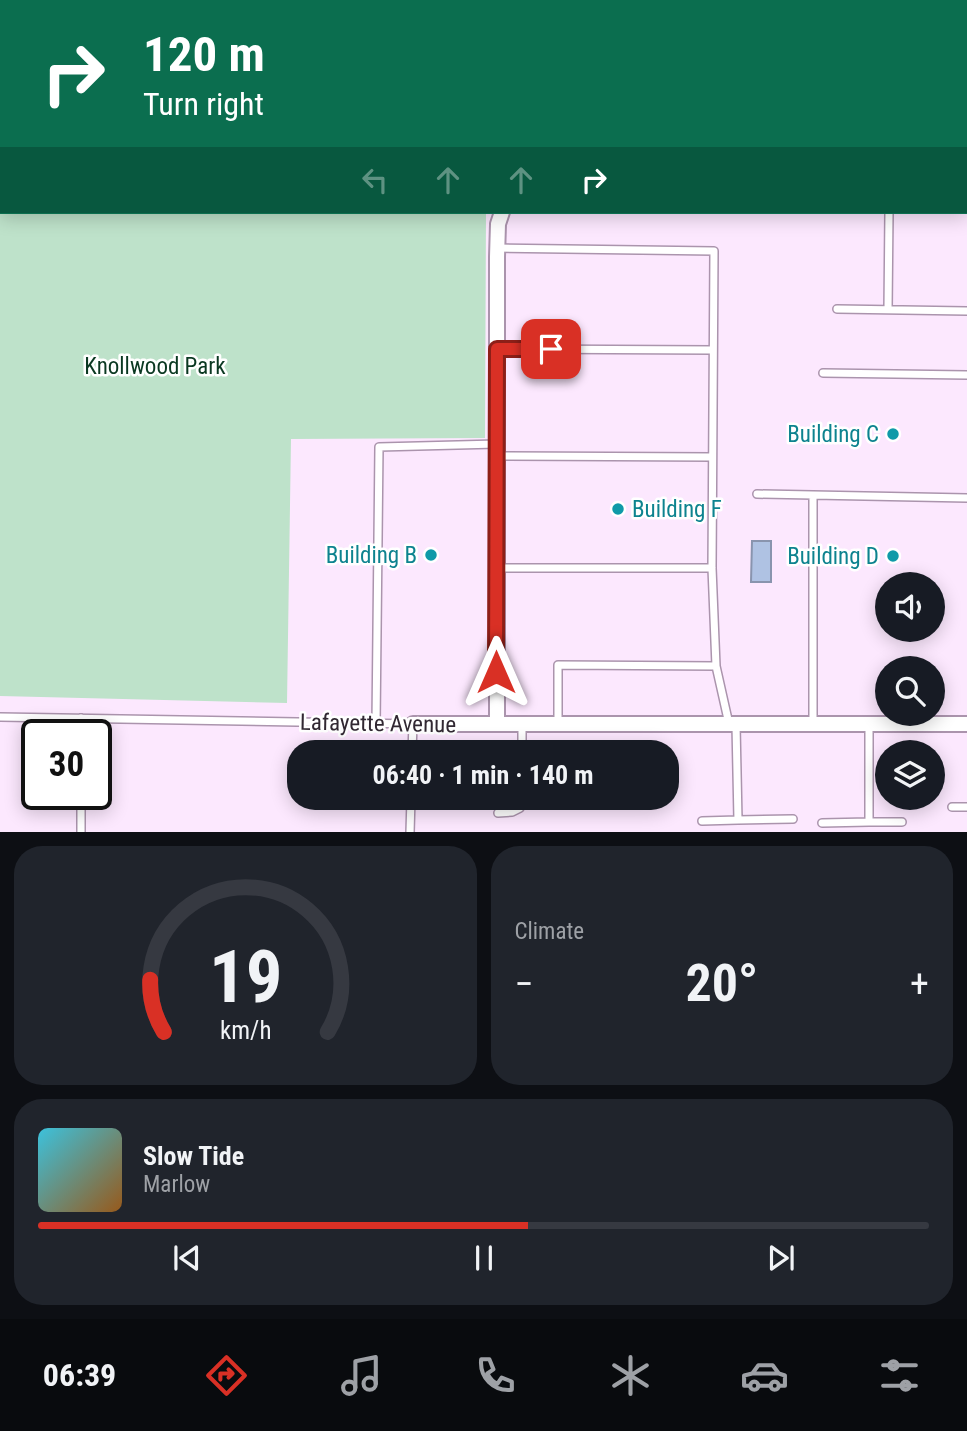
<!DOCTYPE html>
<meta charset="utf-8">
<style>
:root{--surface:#171b24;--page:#20242c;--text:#f1f3f6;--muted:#9ea1a6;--line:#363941;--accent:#d93025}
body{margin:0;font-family:"Roboto Condensed",sans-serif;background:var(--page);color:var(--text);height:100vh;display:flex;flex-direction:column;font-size:26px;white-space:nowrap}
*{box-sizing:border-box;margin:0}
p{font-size:23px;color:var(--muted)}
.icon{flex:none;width:38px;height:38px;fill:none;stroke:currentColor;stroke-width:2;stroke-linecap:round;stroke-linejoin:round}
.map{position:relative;height:832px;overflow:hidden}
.panel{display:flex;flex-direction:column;gap:14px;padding:14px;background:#0d0f14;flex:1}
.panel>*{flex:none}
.top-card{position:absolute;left:0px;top:0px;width:968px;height:214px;box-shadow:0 4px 18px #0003;background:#0b6e4f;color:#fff;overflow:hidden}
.tools{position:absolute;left:875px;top:572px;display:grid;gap:14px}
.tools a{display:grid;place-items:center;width:70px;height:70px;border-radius:50%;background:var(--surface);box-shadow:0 4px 18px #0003;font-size:35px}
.speed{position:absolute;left:21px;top:719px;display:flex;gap:14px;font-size:35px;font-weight:700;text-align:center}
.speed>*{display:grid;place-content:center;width:91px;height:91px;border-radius:50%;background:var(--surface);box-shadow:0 4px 18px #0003;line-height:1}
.speed .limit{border:4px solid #111;border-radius:10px;background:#fff;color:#111}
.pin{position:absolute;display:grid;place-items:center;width:60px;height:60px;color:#fff;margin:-30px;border-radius:14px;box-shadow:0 4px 10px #0006}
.me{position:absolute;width:77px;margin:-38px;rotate:0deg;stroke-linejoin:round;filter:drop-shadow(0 0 5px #0008)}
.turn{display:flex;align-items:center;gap:24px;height:147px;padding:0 28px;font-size:32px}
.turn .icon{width:91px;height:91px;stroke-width:2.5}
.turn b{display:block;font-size:49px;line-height:60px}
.lanes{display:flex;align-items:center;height:66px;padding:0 28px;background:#0003;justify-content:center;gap:35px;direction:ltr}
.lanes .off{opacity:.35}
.big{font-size:52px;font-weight:700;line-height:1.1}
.panel .widget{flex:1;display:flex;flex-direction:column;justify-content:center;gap:10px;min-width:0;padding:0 24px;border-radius:28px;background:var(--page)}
.panel .dial{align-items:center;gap:0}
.dial svg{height:182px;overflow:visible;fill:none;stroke:var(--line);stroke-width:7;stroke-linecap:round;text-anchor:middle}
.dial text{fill:var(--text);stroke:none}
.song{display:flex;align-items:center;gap:21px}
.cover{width:84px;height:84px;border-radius:10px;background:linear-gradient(135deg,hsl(190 70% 55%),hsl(30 70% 35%))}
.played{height:7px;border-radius:4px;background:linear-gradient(90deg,var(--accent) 55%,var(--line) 55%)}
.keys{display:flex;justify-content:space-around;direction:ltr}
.heat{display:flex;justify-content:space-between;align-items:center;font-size:38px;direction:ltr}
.panel .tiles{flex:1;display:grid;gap:14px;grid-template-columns:1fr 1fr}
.widget:last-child{grid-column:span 2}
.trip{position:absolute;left:287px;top:740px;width:392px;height:70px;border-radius:28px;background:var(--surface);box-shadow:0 4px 18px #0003;font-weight:700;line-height:70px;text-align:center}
.dock{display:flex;height:112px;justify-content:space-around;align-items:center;background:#090b0e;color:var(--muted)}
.dock .icon{width:49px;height:49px}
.dock .current{color:var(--accent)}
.dock b{font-size:32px;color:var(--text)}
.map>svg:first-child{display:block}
.green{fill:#bee2ca}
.water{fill:#afc2e3;stroke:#8994ae;stroke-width:2}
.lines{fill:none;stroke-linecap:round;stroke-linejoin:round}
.lane-casing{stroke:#ab94ad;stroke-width:10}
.street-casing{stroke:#ab94ad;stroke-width:18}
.lane{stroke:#fff;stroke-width:7}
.street{stroke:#fff;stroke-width:14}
.route-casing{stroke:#8d1f18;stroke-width:18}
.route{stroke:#d93025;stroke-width:12}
.culture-dot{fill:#0f9aa8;stroke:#fff;stroke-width:2.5}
.labels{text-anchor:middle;stroke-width:5;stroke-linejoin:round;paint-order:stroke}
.park-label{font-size:23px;fill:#0a3821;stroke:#fff}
.culture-label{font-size:23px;fill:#0d838f;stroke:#fff;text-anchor:end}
.street-label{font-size:23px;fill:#312832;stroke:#fff}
</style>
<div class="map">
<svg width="967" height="833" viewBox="0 0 967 833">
<rect width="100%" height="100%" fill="#fce8fe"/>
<path class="green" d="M0 0H487V2H2V212H486L485 438 291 439 287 703 0 696Z"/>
<path class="water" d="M752 541H771V582H751Z"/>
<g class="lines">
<g class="lane-casing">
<path id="lane" d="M511 0V2
M498 248 714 251 712 568 716 666 729 724
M837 309 967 311
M888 310 889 212
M497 349 713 350
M823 373 967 375
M497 456 712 457
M757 494 967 498
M813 495V724
M497 568H712
M0 717 413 724 412 752
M81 718V735
M376 724 379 447 497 444
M522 724V752
M558 724V665L716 666
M869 724V822H902
M952 807H967
M498 813 512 812 520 808 523 798
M738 820 793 819
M702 821 738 820 736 725
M822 823 869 822
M81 833V794
M410 833 411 798"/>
</g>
<g class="street-casing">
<path id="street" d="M966 195H967
M413 724H967
M497 724V257L498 224 502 212"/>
</g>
<use href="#lane" class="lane"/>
<use href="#street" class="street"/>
</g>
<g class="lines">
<g class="route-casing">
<path id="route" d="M496 672 497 349H551"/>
</g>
<use href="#route" class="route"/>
</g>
<g class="culture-dot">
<circle cx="893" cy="434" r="7"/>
<circle cx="618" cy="509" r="7"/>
<circle cx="431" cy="555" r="7"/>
<circle cx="893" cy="556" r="7"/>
</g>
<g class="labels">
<g class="park-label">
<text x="155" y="374">Knollwood Park</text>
</g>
<g class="culture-label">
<text x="879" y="442">Building C</text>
<text x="632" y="517" text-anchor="start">Building F</text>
<text x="417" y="563">Building B</text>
<text x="879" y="564">Building D</text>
</g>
<g class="street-label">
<text transform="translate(378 723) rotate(1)" y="8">Lafayette Avenue</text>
</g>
</g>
</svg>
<div class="tools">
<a><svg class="icon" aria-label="sound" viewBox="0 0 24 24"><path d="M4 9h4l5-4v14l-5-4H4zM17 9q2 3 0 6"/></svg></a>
<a><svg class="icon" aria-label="search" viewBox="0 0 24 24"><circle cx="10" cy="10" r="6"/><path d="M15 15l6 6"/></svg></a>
<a><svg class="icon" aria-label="layers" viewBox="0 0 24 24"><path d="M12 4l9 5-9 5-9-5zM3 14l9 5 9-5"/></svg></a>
</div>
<div class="speed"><div class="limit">30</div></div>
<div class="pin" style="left:551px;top:349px;background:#d93025"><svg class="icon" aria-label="arrive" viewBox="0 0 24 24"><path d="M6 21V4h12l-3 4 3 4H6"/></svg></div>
<svg class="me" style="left:496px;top:672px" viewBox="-20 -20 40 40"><path d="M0-17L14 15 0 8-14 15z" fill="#d93025" stroke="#fff" stroke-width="4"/></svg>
<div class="trip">06:40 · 1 min · 140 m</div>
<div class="top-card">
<div class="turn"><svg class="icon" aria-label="right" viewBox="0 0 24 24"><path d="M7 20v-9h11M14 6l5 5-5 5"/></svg><div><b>120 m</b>Turn right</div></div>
<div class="lanes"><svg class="icon off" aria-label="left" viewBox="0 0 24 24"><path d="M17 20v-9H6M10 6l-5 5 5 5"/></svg><svg class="icon off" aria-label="ahead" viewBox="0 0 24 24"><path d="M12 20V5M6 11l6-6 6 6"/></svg><svg class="icon off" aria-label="ahead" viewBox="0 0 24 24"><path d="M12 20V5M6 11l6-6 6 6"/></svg><svg class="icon" aria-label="right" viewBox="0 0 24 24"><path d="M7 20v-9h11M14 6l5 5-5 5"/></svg></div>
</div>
</div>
<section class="panel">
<div class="tiles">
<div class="widget dial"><svg viewBox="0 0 100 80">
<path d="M14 69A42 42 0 1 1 86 69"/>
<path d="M14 69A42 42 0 0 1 8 46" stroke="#d93025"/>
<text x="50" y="56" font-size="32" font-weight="700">19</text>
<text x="50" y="72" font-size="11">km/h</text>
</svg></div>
<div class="widget"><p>Climate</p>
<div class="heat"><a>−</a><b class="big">20°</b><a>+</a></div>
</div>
<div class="widget">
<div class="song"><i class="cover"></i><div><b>Slow Tide</b><p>Marlow</p></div></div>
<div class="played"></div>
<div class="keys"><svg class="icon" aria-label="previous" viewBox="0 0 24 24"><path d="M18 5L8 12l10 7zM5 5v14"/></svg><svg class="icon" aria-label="pause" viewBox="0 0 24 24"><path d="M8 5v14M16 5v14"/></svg><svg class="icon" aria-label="next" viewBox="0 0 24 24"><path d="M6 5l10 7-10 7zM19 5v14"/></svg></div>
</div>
</div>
</section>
<nav class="dock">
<b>06:39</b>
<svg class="icon current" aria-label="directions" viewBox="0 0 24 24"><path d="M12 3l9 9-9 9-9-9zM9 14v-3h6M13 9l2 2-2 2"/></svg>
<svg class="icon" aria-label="music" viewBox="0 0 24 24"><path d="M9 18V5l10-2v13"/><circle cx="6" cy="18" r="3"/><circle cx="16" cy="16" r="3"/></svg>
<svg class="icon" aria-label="phone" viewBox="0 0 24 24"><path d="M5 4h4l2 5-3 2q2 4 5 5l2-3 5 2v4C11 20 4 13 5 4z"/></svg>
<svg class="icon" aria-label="climate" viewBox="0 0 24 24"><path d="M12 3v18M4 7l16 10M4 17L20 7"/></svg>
<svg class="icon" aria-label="car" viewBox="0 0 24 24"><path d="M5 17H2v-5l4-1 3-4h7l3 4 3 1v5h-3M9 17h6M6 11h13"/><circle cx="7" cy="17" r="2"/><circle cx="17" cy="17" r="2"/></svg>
<svg class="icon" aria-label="filters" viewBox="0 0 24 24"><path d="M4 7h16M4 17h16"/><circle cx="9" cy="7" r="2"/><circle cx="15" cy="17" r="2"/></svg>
</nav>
